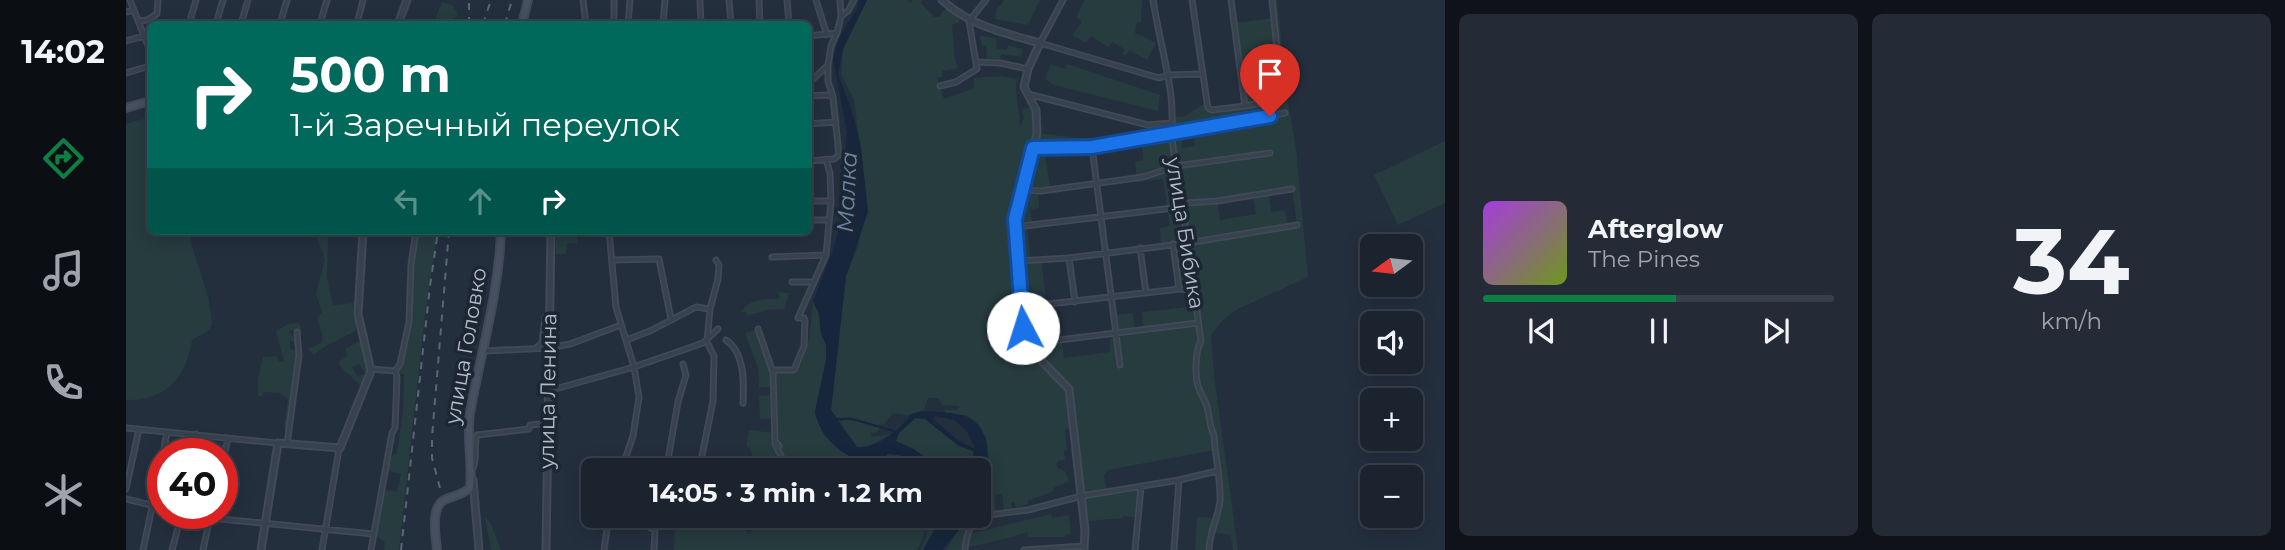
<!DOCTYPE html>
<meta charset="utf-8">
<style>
:root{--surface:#1b232e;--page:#242b36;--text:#f1f3f6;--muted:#a0a4aa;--line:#39404a;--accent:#0b8043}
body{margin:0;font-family:Montserrat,sans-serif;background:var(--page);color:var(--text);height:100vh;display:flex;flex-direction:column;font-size:26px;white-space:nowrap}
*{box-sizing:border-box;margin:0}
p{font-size:23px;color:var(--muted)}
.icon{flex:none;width:38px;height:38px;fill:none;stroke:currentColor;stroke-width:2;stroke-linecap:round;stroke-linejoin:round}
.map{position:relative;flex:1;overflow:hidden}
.side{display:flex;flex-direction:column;gap:14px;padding:14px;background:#0f1319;width:840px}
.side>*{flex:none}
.hud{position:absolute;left:21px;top:21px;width:665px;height:214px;border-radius:10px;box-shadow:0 4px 18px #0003,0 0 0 2px var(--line);background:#00695c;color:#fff;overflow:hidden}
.needle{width:46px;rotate:255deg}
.fabs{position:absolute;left:1234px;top:234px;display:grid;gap:14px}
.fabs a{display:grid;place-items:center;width:63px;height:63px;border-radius:10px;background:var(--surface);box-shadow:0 4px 18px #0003,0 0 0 2px var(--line);font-size:35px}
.speed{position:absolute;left:21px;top:438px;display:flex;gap:14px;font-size:35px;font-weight:700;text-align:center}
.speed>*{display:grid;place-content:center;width:91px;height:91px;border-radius:50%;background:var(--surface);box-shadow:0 4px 18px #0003,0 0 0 2px var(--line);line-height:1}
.speed .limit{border:10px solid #d22;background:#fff;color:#111}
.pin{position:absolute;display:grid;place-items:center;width:60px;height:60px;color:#fff;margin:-72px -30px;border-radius:50% 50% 50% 0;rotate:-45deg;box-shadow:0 0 7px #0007}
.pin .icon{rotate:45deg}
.me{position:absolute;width:77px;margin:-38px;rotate:355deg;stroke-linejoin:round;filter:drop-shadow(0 0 5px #0008)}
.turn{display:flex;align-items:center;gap:24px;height:147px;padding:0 28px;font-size:32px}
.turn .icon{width:91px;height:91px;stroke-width:2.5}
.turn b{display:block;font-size:49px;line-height:60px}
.lanes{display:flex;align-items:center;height:66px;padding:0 28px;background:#0003;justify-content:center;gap:35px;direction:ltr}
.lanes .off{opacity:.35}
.side .card{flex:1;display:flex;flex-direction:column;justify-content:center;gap:10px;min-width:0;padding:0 24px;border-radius:10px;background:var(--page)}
.side .dial{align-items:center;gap:0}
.dial b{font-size:91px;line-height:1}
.song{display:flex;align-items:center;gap:21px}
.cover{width:84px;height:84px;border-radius:10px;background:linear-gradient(135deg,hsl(280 70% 55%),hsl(80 70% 35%))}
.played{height:7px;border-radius:4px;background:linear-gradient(90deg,var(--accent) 55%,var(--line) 55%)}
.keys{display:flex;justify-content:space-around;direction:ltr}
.side .tiles{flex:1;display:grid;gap:14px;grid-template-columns:repeat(2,1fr)}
.trip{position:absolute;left:455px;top:458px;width:410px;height:70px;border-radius:10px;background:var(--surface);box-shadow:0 4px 18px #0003,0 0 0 2px var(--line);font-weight:700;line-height:70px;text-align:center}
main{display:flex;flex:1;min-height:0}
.dock{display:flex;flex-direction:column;width:126px;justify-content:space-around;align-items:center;background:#0b0e12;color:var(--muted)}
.dock .icon{width:49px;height:49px}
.dock .active{color:var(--accent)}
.dock b{font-size:32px;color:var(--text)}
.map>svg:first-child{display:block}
.green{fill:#263c3f;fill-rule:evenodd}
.water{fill:#17263c;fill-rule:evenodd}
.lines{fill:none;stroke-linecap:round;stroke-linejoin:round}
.stream{stroke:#17263c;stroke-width:2}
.minor-casing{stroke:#414a57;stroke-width:7}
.tertiary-casing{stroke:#414a57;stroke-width:9}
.secondary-casing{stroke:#414a57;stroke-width:10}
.minor{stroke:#38414e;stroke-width:3.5}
.tertiary{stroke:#38414e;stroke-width:5}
.secondary{stroke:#465061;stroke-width:6}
.rail{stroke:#5a6575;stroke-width:2;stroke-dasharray:7 7;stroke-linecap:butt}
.route-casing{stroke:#114b97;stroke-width:18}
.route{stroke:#1a73e8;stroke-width:12}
.labels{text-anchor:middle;stroke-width:7;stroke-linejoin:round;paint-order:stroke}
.street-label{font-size:21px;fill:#b4bcc9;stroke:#1d2633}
.water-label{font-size:23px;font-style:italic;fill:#6d86a8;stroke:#1d2633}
</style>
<main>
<nav class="dock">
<b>14:02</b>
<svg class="icon active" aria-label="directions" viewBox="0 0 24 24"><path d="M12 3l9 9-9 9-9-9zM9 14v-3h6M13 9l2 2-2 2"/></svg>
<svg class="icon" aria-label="music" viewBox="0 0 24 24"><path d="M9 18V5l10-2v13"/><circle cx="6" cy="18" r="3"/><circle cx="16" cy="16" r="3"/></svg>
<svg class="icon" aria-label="phone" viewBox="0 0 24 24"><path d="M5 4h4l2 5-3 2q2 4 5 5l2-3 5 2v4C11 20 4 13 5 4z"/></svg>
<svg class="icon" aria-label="climate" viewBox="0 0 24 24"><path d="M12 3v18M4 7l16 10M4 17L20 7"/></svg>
</nav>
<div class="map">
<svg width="1319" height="550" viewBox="0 0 1319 550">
<rect width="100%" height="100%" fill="#242f3e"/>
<path class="green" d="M741 0H781L786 3 785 0H797L795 3 808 17H813L822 5 834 15 833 23 826 24 829 60 832 68 816 71V77L811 78 818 99 848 88V78L875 76 891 79C888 96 894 111 894 128L898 117 896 109 906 107 910 120 908 137 893 196 911 133 953 138 952 146 918 147 925 193 912 194 913 208 904 209 907 228H901L905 259 915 258 920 301H924L928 336H935L938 358 984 352V340L990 334 988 315 1007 313 1009 331 1018 330 1016 312 1071 306 1069 290 1053 289 1047 244 1035 246 1034 228 1044 226 1037 179 1011 182 1009 162 1017 160 1015 138 1045 132 1046 117 1059 116 1081 102 1082 108 1086 110 1119 106 1108 23 1148 18 1146 0H1151L1162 102 1170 149 1182 277 1110 310 1098 319 1085 334 1088 375 1112 550H1107L1105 535 1087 532 1083 550H1069L1071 517 1091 518 1094 493 1089 450 982 470 978 476 981 492 956 496 948 428 939 429 941 450 938 451 939 460 932 461 930 464 932 468 939 471 943 481 927 488 928 491 901 501 902 504 890 508 888 502 885 503 887 512H878L876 494 869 495 870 513 849 518 843 534 925 514 926 518 943 515 945 534 940 535 939 537H902L901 532 886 537 840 548 839 550H820L841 516H852V492L858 482 863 466 860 438 855 429 841 416 819 413V410H831L834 406 816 405 812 398H802L798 410 781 415 767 413 758 424 751 425 724 417 711 418 705 410 720 276 732 247 740 195 728 100 715 74 717 49ZM1151 49 1152 60 1134 62 1133 51ZM1067 129 1069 146 1056 148V130ZM1166 189 1171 225 1162 226 1159 210 1145 212 1142 192ZM1127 195 1130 214 1094 220 1091 201Z
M878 0H914L902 25 869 19 871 9Z
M959 0H1016L1015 23 1011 22 1009 33 1030 43 1021 60 1003 50 1000 56 996 54 998 49 986 42 982 47 965 36 960 43 946 35 956 22 950 17Z
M316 2 328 6 332 16 328 18 331 24H307Z
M854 36 870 38 871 49 881 50 882 45 897 49 895 57 875 54 873 63 861 62 860 46H856Z
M925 64 939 69 941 64 1034 95 1032 111 928 85 919 79Z
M24 117V231H64L66 246 83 300 86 324 83 330 66 340C60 378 40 401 0 400V124Z
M1319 141V203L1272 225 1248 175Z
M192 231H201L202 237 201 278 207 305 229 303 231 323 229 331C215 339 200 344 188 355L181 349 195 343 197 338 191 318 196 312 190 294 199 259 189 233Z
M290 231H312L299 315 273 550H258L259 542 248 534 256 489 271 492 275 474 259 470 262 456 266 457 268 454H271L277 409 278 374H270L269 371C287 346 282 294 285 264 286 253 288 242 290 231Z
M430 231H451V243H441L440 254H430Z
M652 292 663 293 658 309 641 310 621 316 620 312H615C623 299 638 299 652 299L654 297Z
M687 301 693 314 694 329 700 345V360L689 412C695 441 721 459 748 466L762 454C780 456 790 457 804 471H620L618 464 628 460 624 448 620 447 623 430 648 433 649 418 634 419 633 396 648 395V387H633L632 368 619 333 632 329 647 372 668 370 678 346 683 341Z
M173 323 176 333 167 330 163 331 170 341H164V349L172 351 163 429 158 428 162 399 153 393 137 392 136 396H132V378L137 357 151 356 152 361 158 362 150 331 162 324Z
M237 339 245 373H239L233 364 226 367 232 377 237 374 238 384 234 385 223 374 219 372 212 362 222 356 219 349Z
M790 418 799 419 833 446 847 451 849 471H826C821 464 815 462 807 463L789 450 770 441 773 433Z
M719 420H728L754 428 751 432 744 433 746 437 764 434C753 441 744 448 731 447L713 422Z
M1014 488 1011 517 997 516V518L960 521 958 499 960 497Z
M549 516 613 518 622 535 637 522 636 516H800C801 529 797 539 791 550H548Z
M802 516H813V520L797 550H794L800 538Z
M359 517 364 522 375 550H365Z"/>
<path class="water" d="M733 0H741L717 49 712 74 727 115 735 147 742 212 720 276 705 410 731 447C746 449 763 437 774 427 778 423 781 418 785 415 794 408 835 413 844 418 853 423 859 434 861 445 863 464 862 476 852 492V471H849L847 451 833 446 799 419 789 418 773 433 770 441 789 450 807 463C815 462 821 464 826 471H804C790 457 780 456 762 454L748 466C721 458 695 442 689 412L700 360V345L695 334 693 314 687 301 706 253 716 218 721 132 707 59 713 38 731 8ZM809 416 828 420 841 431 849 449 833 441 807 419Z
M813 516H841L834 528 816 550H797L811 526Z"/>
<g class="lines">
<path class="stream" d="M712 419H726L768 431"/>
<g class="minor-casing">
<path id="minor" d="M4 0 24 51
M457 0 460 24
M574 0 575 24
M603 0 605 24
M633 0 634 24
M661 0 663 24
M690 0 701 35
M937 0 914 43 1033 78 1042 75 1076 74
M1027 0C1032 32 1041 64 1045 96 1048 121 1043 141 1051 166L1075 341C1069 351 1069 375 1072 386 1074 394 1079 399 1081 407 1084 417 1083 426 1088 435 1089 456 1095 480 1094 501 1092 518 1083 534 1083 550
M1066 0 1081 102 1082 108 1086 110 1119 106 1105 0
M0 12 8 10
M715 16 722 11 728 0
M12 21 21 20 31 14 32 0
M63 24 70 0
M90 24 97 0
M115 24 122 0
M154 24 161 0
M194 24 201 0
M231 24 237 0
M488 24V0
M502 24 504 0
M537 24 539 0
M682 36 711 33 715 16 714 0
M0 41 18 36
M850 62 874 63 902 69
M702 67V81L707 97
M0 73 24 66
M682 84 702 65 705 46 710 35
M814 86 830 82 851 69 843 21 860 0
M902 94 1022 125 1046 123
M682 96 701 95 707 97 713 155 708 159 682 161
M1119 106 1152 100 1156 98 1146 0
M682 124 710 122
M966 147 994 365
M907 148 966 147 1159 113
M898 190 915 191 1017 177 1051 166 1144 153
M682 201H705
M682 220H702
M889 227 1056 207 1061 203 1091 201 1166 189
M483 231 490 307 508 367 513 397 507 436 495 471
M509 231H523
M1047 244 1053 289
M1014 248 1020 293
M646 257 700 255
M943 258 949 302
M486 260 533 259 545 319
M892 261 943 258 1062 243 1171 225
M666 282H686
M896 307 1053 289 1069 290
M632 329 647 373
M500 340 524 331 570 307 584 309
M600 340C619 353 618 383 617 403
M900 344 1072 323
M410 348 416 343 419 317 424 316
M358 351 423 348 444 344 495 325
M269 371 274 364 283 322 285 265 290 231
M422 391 508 367 577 343 592 329
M0 428 151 443
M161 444 173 355 171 332
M649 444 657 460 654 471
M653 446 649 441 647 373 649 370H668L678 346 679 321 678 318H672L700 255 705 201 704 173 700 159
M37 453 41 433
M67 453 70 434
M96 464 102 439
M347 468C352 458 347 446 351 435L403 429 404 425 416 424 423 427
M540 471 552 402 560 375 557 364
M573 471 587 401 588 356 581 342 584 309 592 279 593 265 590 260
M0 489 13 429
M0 499 37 508
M58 513 84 518 247 534
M486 516 499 519 506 516
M508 516 517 524 529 530 528 550
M17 550 37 455
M46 550 56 513
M77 550 85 513
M196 550 213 449
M245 550 266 433 269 428 271 377 269 371 245 369
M478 550 483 516
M839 550C840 538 843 523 854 516L902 510 956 496 1053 480 1091 471
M898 550 958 546
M1009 550 1015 487
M1048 550 1053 480"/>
</g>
<g class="tertiary-casing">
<path id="tertiary" d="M816 0C844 26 878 33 914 43L902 69 898 87 910 110 911 133 889 223 897 329 902 347 943 389 959 530 958 550
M272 24 281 0
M347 480 353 550
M135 550 152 443 214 448 245 371 232 314 237 231
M420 550 425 231"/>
</g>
<g class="secondary-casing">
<path id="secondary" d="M396 24 402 0
M0 108 24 101
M311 550C310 537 304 508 318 500 327 496 336 495 344 488 347 463 340 438 344 413 355 352 373 293 375 231"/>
</g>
<use href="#minor" class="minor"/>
<use href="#tertiary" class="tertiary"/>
<use href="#secondary" class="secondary"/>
<path class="rail" d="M343 24V0
M357 24 365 0
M379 24 386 0
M314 488 306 458V437L323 231
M275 550 304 286 312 231"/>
</g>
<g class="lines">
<g class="route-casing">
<path id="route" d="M897 328 889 219 907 148 966 147 1144 116"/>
</g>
<use href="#route" class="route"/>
</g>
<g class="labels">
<g class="street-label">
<text transform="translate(1059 233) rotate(81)" y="7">улица Бибика</text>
<text transform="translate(340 346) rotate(-80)" y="7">улица Головко</text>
<text transform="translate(422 391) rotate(-89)" y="7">улица Ленина</text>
</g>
<g class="water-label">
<text transform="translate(721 192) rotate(-87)" y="8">Малка</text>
</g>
</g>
</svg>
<div class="fabs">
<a><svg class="needle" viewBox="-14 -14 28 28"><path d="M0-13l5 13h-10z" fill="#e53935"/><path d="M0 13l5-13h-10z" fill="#a0a4aa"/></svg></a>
<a><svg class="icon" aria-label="sound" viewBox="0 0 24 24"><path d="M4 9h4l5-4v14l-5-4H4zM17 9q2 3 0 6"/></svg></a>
<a>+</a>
<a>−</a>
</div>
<div class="speed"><div class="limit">40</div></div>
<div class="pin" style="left:1144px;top:116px;background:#d93025"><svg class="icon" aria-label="arrive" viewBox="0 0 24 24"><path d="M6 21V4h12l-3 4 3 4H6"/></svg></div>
<svg class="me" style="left:897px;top:328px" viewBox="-20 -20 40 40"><circle r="19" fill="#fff"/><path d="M0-13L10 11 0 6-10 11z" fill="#1a73e8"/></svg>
<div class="trip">14:05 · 3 min · 1.2 km</div>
<div class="hud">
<div class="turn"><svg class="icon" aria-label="right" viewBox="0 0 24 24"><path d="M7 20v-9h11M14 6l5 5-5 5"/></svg><div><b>500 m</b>1-й Заречный переулок</div></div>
<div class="lanes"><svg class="icon off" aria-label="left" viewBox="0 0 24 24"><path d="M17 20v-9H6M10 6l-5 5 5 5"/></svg><svg class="icon off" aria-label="ahead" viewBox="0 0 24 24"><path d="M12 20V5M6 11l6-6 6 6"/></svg><svg class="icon" aria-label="right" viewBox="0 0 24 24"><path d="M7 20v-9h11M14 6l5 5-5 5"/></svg></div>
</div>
</div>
<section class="side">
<div class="tiles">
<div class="card">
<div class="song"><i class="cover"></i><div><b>Afterglow</b><p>The Pines</p></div></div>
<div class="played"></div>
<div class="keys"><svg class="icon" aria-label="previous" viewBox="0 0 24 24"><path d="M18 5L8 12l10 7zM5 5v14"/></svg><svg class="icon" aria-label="pause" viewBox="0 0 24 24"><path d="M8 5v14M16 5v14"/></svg><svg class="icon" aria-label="next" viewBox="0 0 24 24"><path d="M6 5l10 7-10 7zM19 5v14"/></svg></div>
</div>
<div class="card dial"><b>34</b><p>km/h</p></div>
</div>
</section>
</main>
